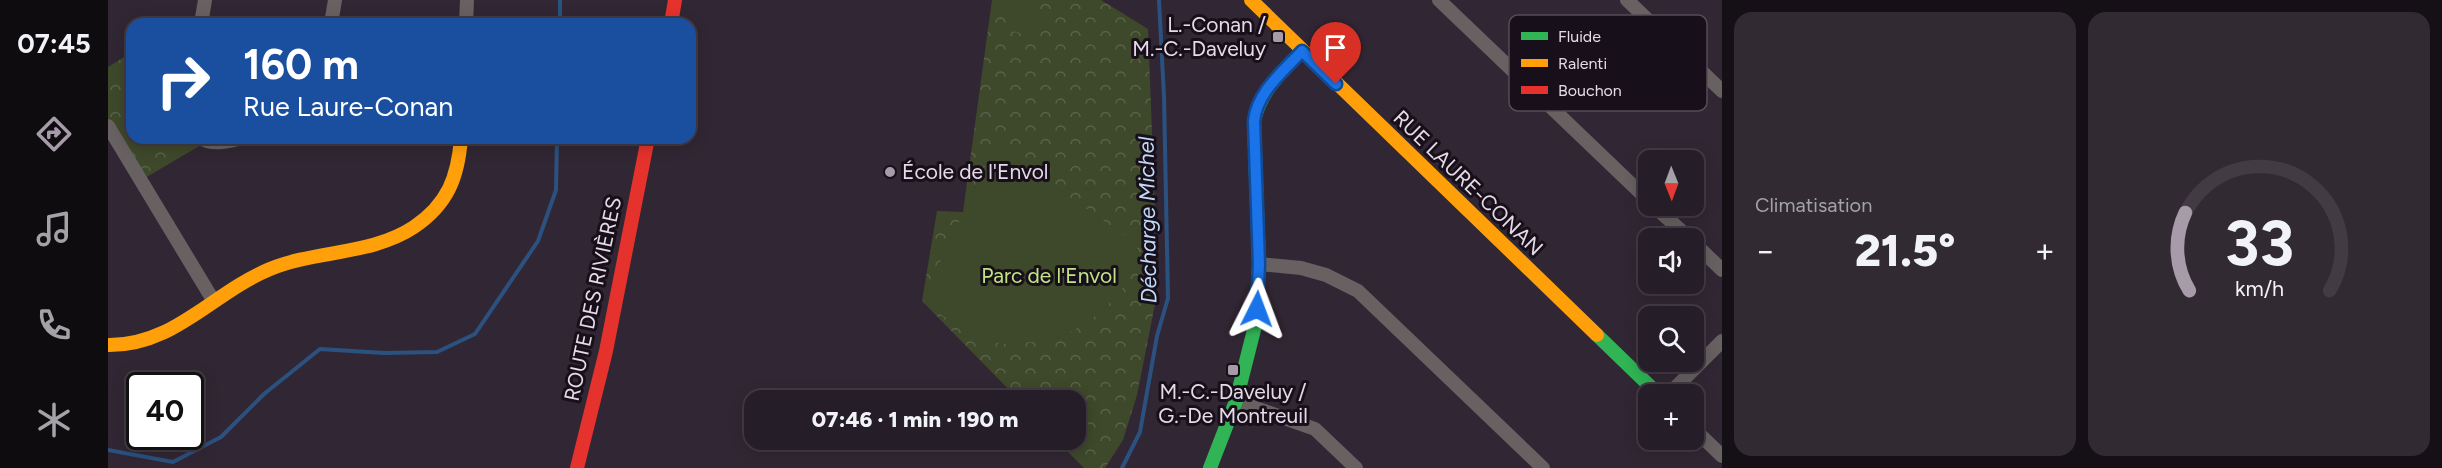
<!DOCTYPE html>
<html lang="fr">
<meta charset="utf-8">
<style>
:root{--surface:#251d27;--page:#312a33;--text:#f1f3f6;--muted:#a3a2a7;--line:#423b44;--accent:#a79baa}
body{margin:0;font-family:Figtree,sans-serif;background:var(--page);color:var(--text);height:100vh;display:flex;flex-direction:column;font-size:22px;white-space:nowrap}
*{box-sizing:border-box;margin:0}
p{font-size:20px;color:var(--muted)}
.icon{flex:none;width:33px;height:33px;fill:none;stroke:currentColor;stroke-width:2;stroke-linecap:round;stroke-linejoin:round}
.map{position:relative;flex:1;overflow:hidden}
.sheet{display:flex;flex-direction:column;gap:12px;padding:12px;background:#141015;width:720px}
.sheet>*{flex:none}
.guide{position:absolute;left:18px;top:18px;width:570px;height:126px;border-radius:18px;box-shadow:0 3px 15px #0003,0 0 0 2px var(--line);background:#1a4fa0;color:#fff;overflow:hidden}
.needle{width:39px;rotate:179deg}
.buttons{position:absolute;left:1530px;top:150px;display:grid;gap:12px}
.buttons a{display:grid;place-items:center;width:66px;height:66px;border-radius:12px;background:var(--surface);box-shadow:0 3px 15px #0003,0 0 0 2px var(--line);font-size:30px}
.speed{position:absolute;left:18px;top:372px;display:flex;gap:12px;font-size:30px;font-weight:700;text-align:center}
.speed>*{display:grid;place-content:center;width:78px;height:78px;border-radius:50%;background:var(--surface);box-shadow:0 3px 15px #0003,0 0 0 2px var(--line);line-height:1}
.speed .limit{border:3px solid #111;border-radius:9px;background:#fff;color:#111}
.pin{position:absolute;display:grid;place-items:center;width:51px;height:51px;color:#fff;margin:-62px -26px;border-radius:50% 50% 50% 0;rotate:-45deg;box-shadow:0 0 6px #0007}
.pin .icon{rotate:45deg}
.me{position:absolute;width:66px;margin:-33px;rotate:3deg;stroke-linejoin:round;filter:drop-shadow(0 0 4px #0008)}
.turn{display:flex;align-items:center;gap:21px;height:126px;padding:0 18px;font-size:27px}
.turn .icon{width:78px;height:78px;stroke-width:2.5}
.turn b{display:block;font-size:42px;line-height:51px}
.big{font-size:45px;font-weight:800;line-height:1.1}
.sheet .tile{flex:1;display:flex;flex-direction:column;justify-content:center;gap:9px;min-width:0;padding:0 21px;border-radius:18px;background:var(--page)}
.sheet .dial{align-items:center;gap:0}
.dial svg{height:156px;overflow:visible;fill:none;stroke:var(--line);stroke-width:7;stroke-linecap:round;text-anchor:middle}
.dial text{fill:var(--text);stroke:none}
.heat{display:flex;justify-content:space-between;align-items:center;font-size:33px;direction:ltr}
.sheet .tiles{flex:1;display:grid;gap:12px;grid-template-columns:repeat(2,1fr)}
.trip{position:absolute;left:636px;top:390px;width:342px;height:60px;border-radius:18px;background:var(--surface);box-shadow:0 3px 15px #0003,0 0 0 2px var(--line);font-weight:800;line-height:60px;text-align:center}
main{display:flex;flex:1;min-height:0}
.menu{display:flex;flex-direction:column;width:108px;justify-content:space-around;align-items:center;background:#0f0c10;color:var(--muted)}
.menu .icon{width:42px;height:42px}
.menu .on{color:var(--accent)}
.menu b{font-size:27px;color:var(--text)}
.map>svg:first-child{display:block}
.park{fill:url(#park-crowns)}
.pitch{fill:#3e482a}
.lines{fill:none;stroke-linecap:round;stroke-linejoin:round}
.stream{stroke:#2b5180;stroke-width:4}
.street{stroke:#676162;stroke-width:14}
.fast{stroke:#30b455;stroke-width:14}
.slow{stroke:#ff9f0a;stroke-width:14}
.jam{stroke:#e5322d;stroke-width:14}
.route-casing{stroke:#114b97;stroke-width:15}
.route{stroke:#1a73e8;stroke-width:10}
.poi-dot{fill:#a79baa;stroke:#170f19;stroke-width:2}
.labels{text-anchor:middle;stroke-width:6;stroke-linejoin:round;paint-order:stroke}
.poi-label{font-size:21px;fill:#e6dae9;stroke:#170f19;text-anchor:end}
.street-label{font-size:21px;fill:#e6dae9;stroke:#170f19}
.park-label{font-size:21px;fill:#c2e485;stroke:#170f19}
.water-label{font-size:22px;font-style:italic;fill:#c0d9f8;stroke:#170f19}
.key{fill:#170f19;stroke:#554c57;stroke-width:1.5}
.key-label{font-size:16px;fill:#e6dae9}
</style>
<main>
<nav class="menu">
<b>07:45</b>
<svg class="icon on" aria-label="directions" viewBox="0 0 24 24"><path d="M12 3l9 9-9 9-9-9zM9 14v-3h6M13 9l2 2-2 2"/></svg>
<svg class="icon" aria-label="music" viewBox="0 0 24 24"><path d="M9 18V5l10-2v13"/><circle cx="6" cy="18" r="3"/><circle cx="16" cy="16" r="3"/></svg>
<svg class="icon" aria-label="phone" viewBox="0 0 24 24"><path d="M5 4h4l2 5-3 2q2 4 5 5l2-3 5 2v4C11 20 4 13 5 4z"/></svg>
<svg class="icon" aria-label="climate" viewBox="0 0 24 24"><path d="M12 3v18M4 7l16 10M4 17L20 7"/></svg>
</nav>
<div class="map">
<svg width="1614" height="468" viewBox="0 0 1614 468">
<defs>
<pattern id="park-crowns" width="20" height="18" patternUnits="userSpaceOnUse" patternTransform="scale(1.5)"><rect width="20" height="18" fill="#3e482a"/><path d="M2 6a3 3 0 1 1 6 0M12 15a3 3 0 1 1 6 0" fill="none" stroke="#5a6249"/></pattern>
</defs>
<rect width="100%" height="100%" fill="#312734"/>
<path class="park" d="M884 0H993L1040 29 1049 262 1047 304 1029 395 1015 440 997 468H976L948 440H968V400H911L814 301 829 211 855 212Z
M18 56H24V138H93L98 142 32 181 0 126V67Z"/>
<path class="pitch" d="M903 0H933L926 35 897 30Z
M891 147 1030 245 1022 280 994 311 962 333 924 342 897 344 866 338 814 301 883 153Z"/>
<g class="lines">
<path class="stream" d="M452 24V0
M0 450 65 462 113 437 156 394 212 349 276 353 329 352 367 334 430 241 448 190 449 138
M1014 468 1032 432 1049 336 1060 298 1056 97 1051 0"/>
<path class="street" d="M1331 0 1540 200
M1519 0 1614 91
M93 24 97 0
M223 24 227 0
M358 24 359 0
M0 126 105 300
M93 138C104 146 122 141 134 138
M1546 206 1581 238
M1586 243 1614 270
M1151 264 1193 268 1218 275 1250 291 1435 468
M1561 394 1614 341
M1128 401 1207 429 1248 468
M1586 429 1614 456"/>
<path class="fast" d="M1489 335 1550 394
M1102 468 1128 401 1148 322 1151 264 1146 121C1152 91 1174 72 1194 51"/>
<path class="slow" d="M1143 0 1489 335
M0 345C66 346 104 293 162 269 208 250 264 255 306 227 340 204 350 177 353 138"/>
<path class="jam" d="M563 24 567 0
M469 468 498 351 540 138"/>
</g>
<g class="lines">
<g class="route-casing">
<path id="route" d="M1149 309 1151 264 1146 121C1149 92 1175 72 1194 51L1228 84"/>
</g>
<use href="#route" class="route"/>
</g>
<g class="poi-dot">
<rect x="1164" y="31" width="12" height="12" rx="3"/>
<circle cx="782" cy="172" r="6"/>
<rect x="1119" y="364" width="12" height="12" rx="3"/>
</g>
<g class="labels">
<g class="poi-label">
<text x="1158" y="32">L.-Conan /<tspan x="1158" dy="24">M.-C.-Daveluy</tspan></text>
<text x="794" y="179" text-anchor="start">École de l'Envol</text>
<text x="1125" y="399" text-anchor="middle">M.-C.-Daveluy /<tspan x="1125" dy="24">G.-De Montreuil</tspan></text>
</g>
<g class="street-label">
<text transform="translate(1360 183) rotate(44)" y="7">RUE LAURE-CONAN</text>
<text transform="translate(485 299) rotate(-78)" y="7">ROUTE DES RIVIÈRES</text>
</g>
<g class="park-label">
<text x="941" y="283">Parc de l'Envol</text>
</g>
<g class="water-label">
<text transform="translate(1039 220) rotate(-91)" y="8">Décharge Michel</text>
</g>
</g>
<rect x="1401" y="15" width="198" height="96" rx="9" class="key"/>
<rect x="1413" y="32" width="27" height="8" fill="#30b455"/>
<rect x="1413" y="59" width="27" height="8" fill="#ff9f0a"/>
<rect x="1413" y="86" width="27" height="8" fill="#e5322d"/>
<g class="key-label">
<text x="1450" y="42">Fluide</text>
<text x="1450" y="69">Ralenti</text>
<text x="1450" y="96">Bouchon</text>
</g>
</svg>
<div class="buttons">
<a><svg class="needle" viewBox="-14 -14 28 28"><path d="M0-13l5 13h-10z" fill="#e53935"/><path d="M0 13l5-13h-10z" fill="#a3a2a7"/></svg></a>
<a><svg class="icon" aria-label="sound" viewBox="0 0 24 24"><path d="M4 9h4l5-4v14l-5-4H4zM17 9q2 3 0 6"/></svg></a>
<a><svg class="icon" aria-label="search" viewBox="0 0 24 24"><circle cx="10" cy="10" r="6"/><path d="M15 15l6 6"/></svg></a>
<a>+</a>
</div>
<div class="speed"><div class="limit">40</div></div>
<div class="pin" style="left:1228px;top:84px;background:#d93025"><svg class="icon" aria-label="arrive" viewBox="0 0 24 24"><path d="M6 21V4h12l-3 4 3 4H6"/></svg></div>
<svg class="me" style="left:1149px;top:309px" viewBox="-20 -20 40 40"><path d="M0-17L14 15 0 8-14 15z" fill="#1a73e8" stroke="#fff" stroke-width="4"/></svg>
<div class="trip">07:46 · 1 min · 190 m</div>
<div class="guide">
<div class="turn"><svg class="icon" aria-label="right" viewBox="0 0 24 24"><path d="M7 20v-9h11M14 6l5 5-5 5"/></svg><div><b>160 m</b>Rue Laure-Conan</div></div>
</div>
</div>
<section class="sheet">
<div class="tiles">
<div class="tile"><p>Climatisation</p>
<div class="heat"><a>−</a><b class="big">21.5°</b><a>+</a></div>
</div>
<div class="tile dial"><svg viewBox="0 0 100 80">
<path d="M14 69A42 42 0 1 1 86 69"/>
<path d="M14 69A42 42 0 0 1 12 29" stroke="#a79baa"/>
<text x="50" y="56" font-size="32" font-weight="700">33</text>
<text x="50" y="72" font-size="11">km/h</text>
</svg></div>
</div>
</section>
</main>
